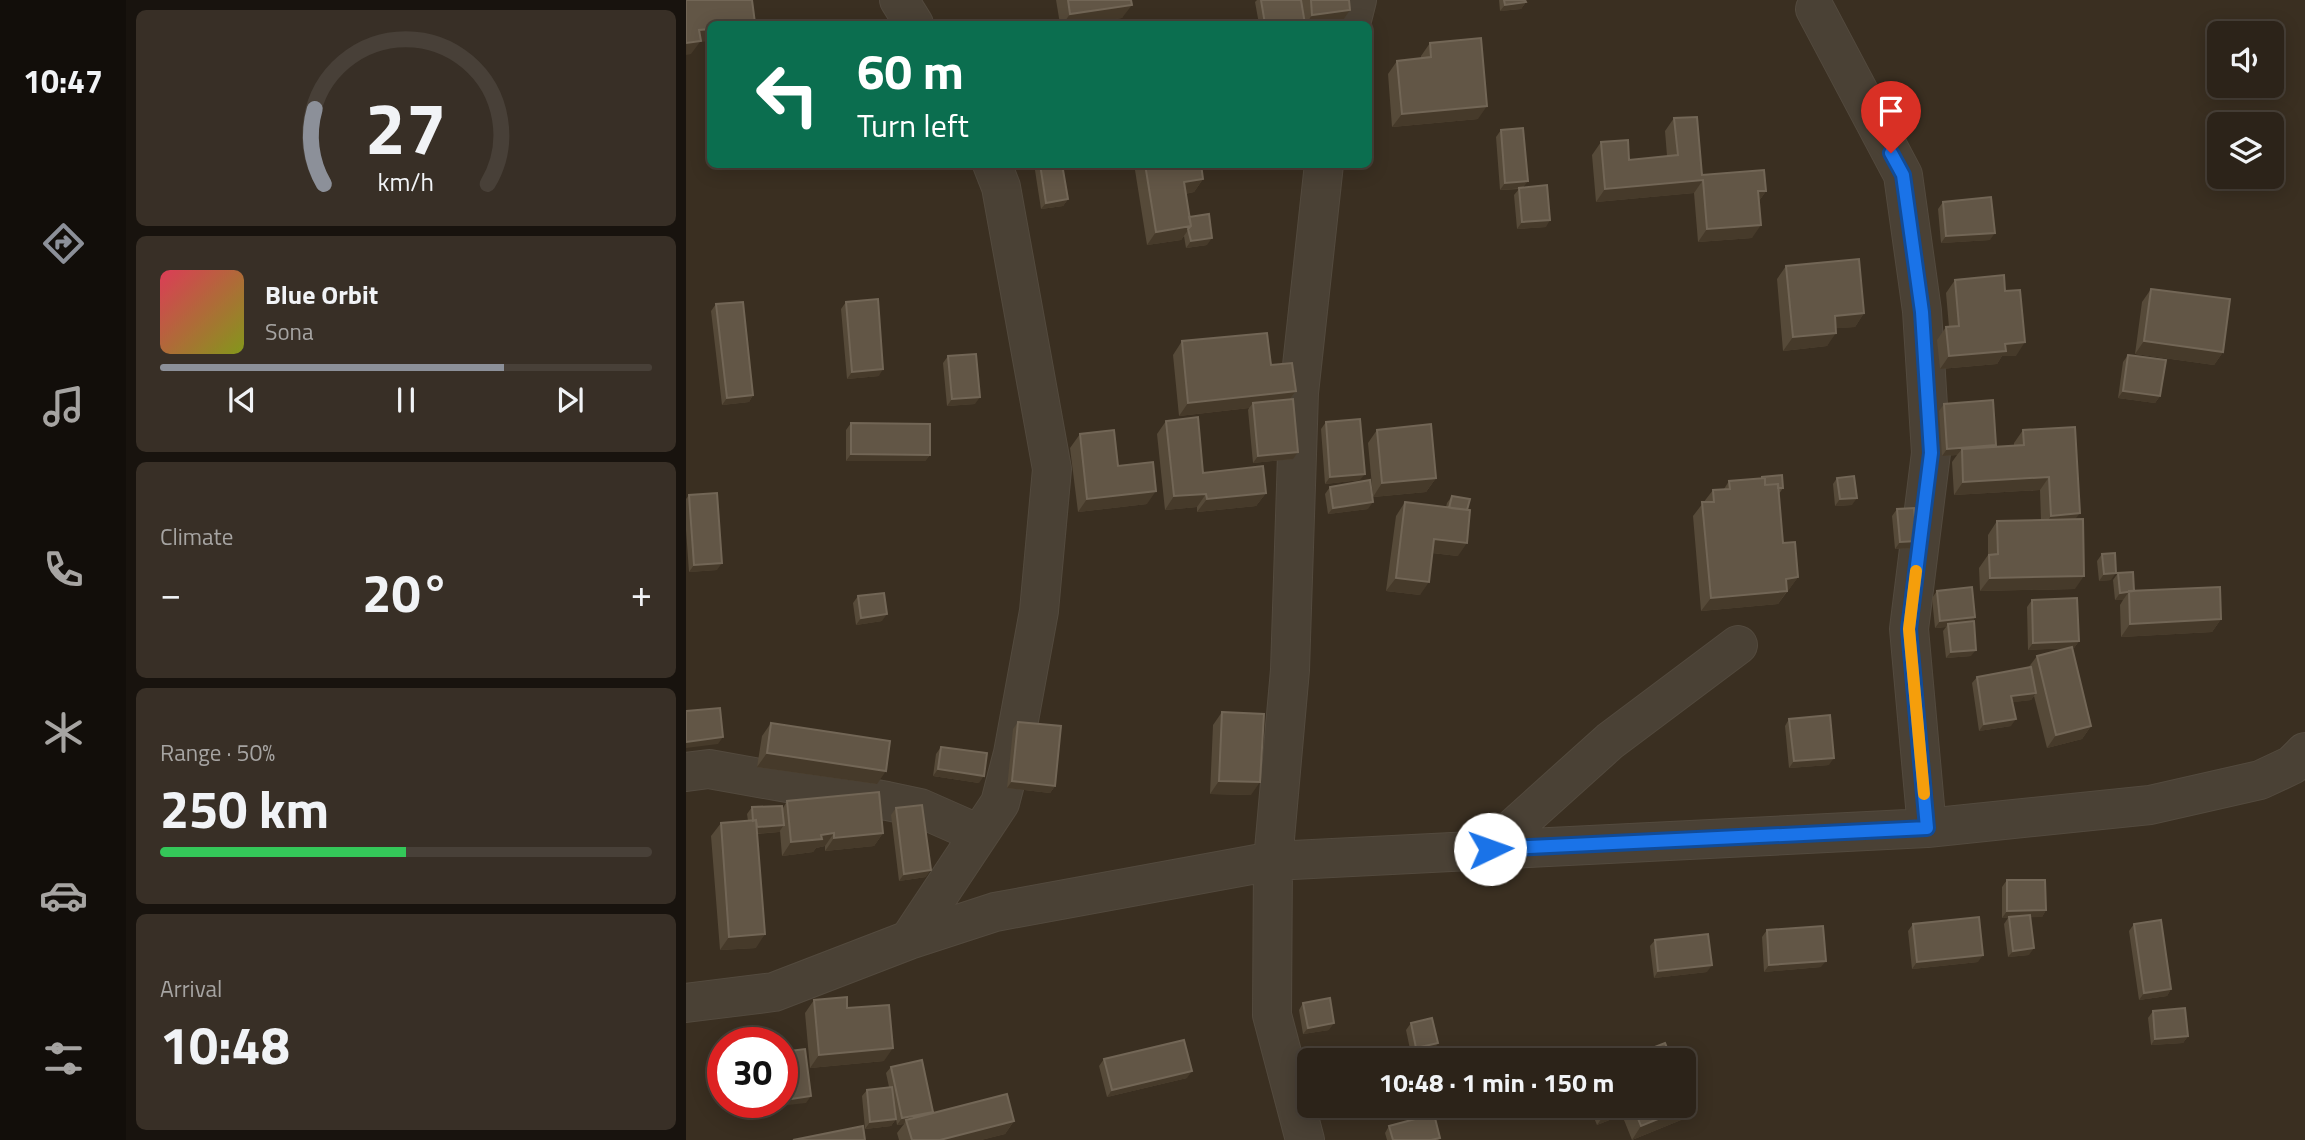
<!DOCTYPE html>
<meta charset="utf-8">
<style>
:root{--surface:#2c2319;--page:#382f26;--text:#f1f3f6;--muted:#a6a4a2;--line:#484038;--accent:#8c9099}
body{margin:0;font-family:"Titillium Web",sans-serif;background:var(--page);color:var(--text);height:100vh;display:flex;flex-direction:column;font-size:26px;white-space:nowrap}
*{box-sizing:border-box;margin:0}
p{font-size:23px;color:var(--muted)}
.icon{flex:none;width:38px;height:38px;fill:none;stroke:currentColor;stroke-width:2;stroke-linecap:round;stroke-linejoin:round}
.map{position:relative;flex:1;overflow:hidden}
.panel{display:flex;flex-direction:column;gap:10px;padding:10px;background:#18130e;width:560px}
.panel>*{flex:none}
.banner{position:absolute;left:21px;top:21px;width:665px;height:147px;border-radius:10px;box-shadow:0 4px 18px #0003,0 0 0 2px var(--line);background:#0b6e4f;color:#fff;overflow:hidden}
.tools{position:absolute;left:1521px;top:21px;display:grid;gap:14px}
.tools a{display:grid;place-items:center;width:77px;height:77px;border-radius:10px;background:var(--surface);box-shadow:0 4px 18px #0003,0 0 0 2px var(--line);font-size:35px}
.speed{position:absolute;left:21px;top:1027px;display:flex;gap:14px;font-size:35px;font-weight:700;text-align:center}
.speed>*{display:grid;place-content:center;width:91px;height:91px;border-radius:50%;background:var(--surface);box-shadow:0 4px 18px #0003,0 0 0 2px var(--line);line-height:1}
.speed .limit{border:10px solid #d22;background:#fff;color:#111}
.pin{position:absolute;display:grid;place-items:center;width:60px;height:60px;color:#fff;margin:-72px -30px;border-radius:50% 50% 50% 0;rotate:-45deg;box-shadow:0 0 7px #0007}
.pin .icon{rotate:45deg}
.me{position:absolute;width:77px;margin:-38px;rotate:87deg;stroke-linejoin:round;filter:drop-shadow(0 0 5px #0008)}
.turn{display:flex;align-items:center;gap:24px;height:147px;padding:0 35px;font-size:32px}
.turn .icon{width:91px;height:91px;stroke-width:2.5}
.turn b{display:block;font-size:49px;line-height:60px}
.big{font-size:52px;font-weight:700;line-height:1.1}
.panel .card{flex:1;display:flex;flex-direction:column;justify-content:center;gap:10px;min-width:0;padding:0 24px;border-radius:10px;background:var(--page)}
.panel .dial{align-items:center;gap:0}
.dial svg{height:182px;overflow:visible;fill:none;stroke:var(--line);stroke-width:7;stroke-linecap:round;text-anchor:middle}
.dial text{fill:var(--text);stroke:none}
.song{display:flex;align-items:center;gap:21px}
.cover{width:84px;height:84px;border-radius:10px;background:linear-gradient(135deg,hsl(350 70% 55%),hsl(70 70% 35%))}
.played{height:7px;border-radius:4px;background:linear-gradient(90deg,var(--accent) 70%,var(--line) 70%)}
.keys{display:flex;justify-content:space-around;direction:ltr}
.heat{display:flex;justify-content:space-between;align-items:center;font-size:38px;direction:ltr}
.charge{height:10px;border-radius:5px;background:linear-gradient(90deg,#34c759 50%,var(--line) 0)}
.trip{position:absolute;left:611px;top:1048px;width:399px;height:70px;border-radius:10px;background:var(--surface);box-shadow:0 4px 18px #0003,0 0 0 2px var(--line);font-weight:700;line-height:70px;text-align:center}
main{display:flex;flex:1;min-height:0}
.tabs{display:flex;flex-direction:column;width:126px;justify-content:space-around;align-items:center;background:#120e0a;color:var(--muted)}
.tabs .icon{width:49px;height:49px}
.tabs .selected{color:var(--accent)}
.tabs b{font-size:32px;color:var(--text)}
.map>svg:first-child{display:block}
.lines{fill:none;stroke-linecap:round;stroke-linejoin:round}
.minor-casing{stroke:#534a3e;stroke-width:40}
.minor{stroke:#4a4135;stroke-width:38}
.wall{fill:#564a39}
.shaded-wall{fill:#463a2a}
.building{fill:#625646;stroke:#726656;stroke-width:2}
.route-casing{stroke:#114b97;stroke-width:18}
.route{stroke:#1a73e8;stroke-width:12}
.slow{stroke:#f59e0b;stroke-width:12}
</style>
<main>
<nav class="tabs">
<b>10:47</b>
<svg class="icon selected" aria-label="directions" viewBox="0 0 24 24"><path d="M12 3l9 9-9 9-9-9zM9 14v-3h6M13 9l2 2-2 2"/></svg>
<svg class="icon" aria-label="music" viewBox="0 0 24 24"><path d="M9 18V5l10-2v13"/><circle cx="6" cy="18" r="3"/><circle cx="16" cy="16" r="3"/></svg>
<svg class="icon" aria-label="phone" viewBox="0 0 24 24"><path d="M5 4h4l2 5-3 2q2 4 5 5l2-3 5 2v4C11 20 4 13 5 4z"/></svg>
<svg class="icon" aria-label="climate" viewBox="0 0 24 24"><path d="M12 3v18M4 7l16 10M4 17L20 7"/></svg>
<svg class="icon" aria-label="car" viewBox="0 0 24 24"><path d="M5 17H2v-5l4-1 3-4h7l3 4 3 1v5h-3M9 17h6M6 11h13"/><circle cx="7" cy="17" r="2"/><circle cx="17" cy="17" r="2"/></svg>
<svg class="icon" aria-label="filters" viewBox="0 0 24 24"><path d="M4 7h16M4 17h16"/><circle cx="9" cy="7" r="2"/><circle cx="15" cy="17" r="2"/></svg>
</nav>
<section class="panel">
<div class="card dial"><svg viewBox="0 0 100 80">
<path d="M14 69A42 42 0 1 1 86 69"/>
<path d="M14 69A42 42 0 0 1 10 36" stroke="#8c9099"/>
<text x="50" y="56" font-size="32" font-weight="700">27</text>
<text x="50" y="72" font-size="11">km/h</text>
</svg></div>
<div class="card">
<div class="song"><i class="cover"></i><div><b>Blue Orbit</b><p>Sona</p></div></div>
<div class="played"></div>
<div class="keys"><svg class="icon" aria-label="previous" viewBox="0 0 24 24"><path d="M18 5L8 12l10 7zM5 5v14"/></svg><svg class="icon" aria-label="pause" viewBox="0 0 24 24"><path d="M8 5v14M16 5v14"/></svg><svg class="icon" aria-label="next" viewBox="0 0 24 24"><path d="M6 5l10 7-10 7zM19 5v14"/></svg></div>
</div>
<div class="card"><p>Climate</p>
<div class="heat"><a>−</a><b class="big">20°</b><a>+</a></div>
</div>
<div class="card"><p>Range · 50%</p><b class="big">250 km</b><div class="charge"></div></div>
<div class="card"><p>Arrival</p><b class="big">10:48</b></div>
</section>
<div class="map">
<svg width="1619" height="1140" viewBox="0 0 1619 1140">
<rect width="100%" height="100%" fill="#3a2f21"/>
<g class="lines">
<g class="minor-casing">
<path id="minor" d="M213 0 228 24
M1129 9 1217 175 1236 311 1245 453 1223 629 1241 828
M665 24 671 0
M0 772 23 769 201 801 234 808 293 834
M804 849 924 741 1052 645
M223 940 314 803 327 753 353 611 366 469 315 187 306 164
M0 1003 88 992 223 940 309 912 587 861 1241 828 1464 805 1574 780 1606 765 1619 752
M619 1140 586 1015 587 861 604 670 613 393 638 164"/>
</g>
<use href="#minor" class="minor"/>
</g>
<path class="wall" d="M370 0H445L436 18 393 24H374Z
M571 0H663L655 23 645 24H573L569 2Z
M813 0H839L840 2 835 9 814 11Z
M744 43 792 119 706 127 702 74 711 61 735 58V56Z
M988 118 1016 175 1080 191 1073 201 1066 238 1012 242 1008 193 910 202 906 155 915 142 943 160 981 156 979 131Z
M815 130 837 188 860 227 831 229 828 195 833 189 814 190 810 137Z
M348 164H376L382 199 377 206 355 209Z
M448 164H515L517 179 508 192 499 194 503 217 521 245 500 248 498 236 495 240 461 245Z
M1257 202 1304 240 1255 243 1252 209Z
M1100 266 1178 313 1169 327 1150 328 1141 346 1097 351 1091 279Z
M1269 280 1319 291 1330 356H1316L1311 364 1254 369 1251 340 1260 327H1263L1260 293Z
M1465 289 1537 352 1528 365 1449 354 1456 302Z
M160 302 193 376 161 379 155 309Z
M30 304 67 395 63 402 36 405 25 311Z
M496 341 585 365 610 391 604 399 607 459 567 463 562 410 563 408 493 416 487 355Z
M1442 355 1474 396 1469 403 1432 398 1437 362Z
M262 356 289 404 261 406 257 363Z
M1258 404 1309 447 1328 445V443L1337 430 1389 519V589L1294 591 1293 568 1302 555V535L1311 521 1355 520 1354 490 1268 495 1266 462 1271 455 1256 456 1253 411Z
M480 421 517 473 580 493 570 506 511 512V507L479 510 471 434Z
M640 422 674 480 639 484 635 429Z
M165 423 244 455 239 461H160V430Z
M691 430 750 478 740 492 687 497 682 443Z
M394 434 432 466 461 504 392 512 384 448Z
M1076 477 1097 488 1093 494 1097 543 1112 577 1092 604 1015 611 1007 516 1027 490 1038 489 1043 481 1075 478Z
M1151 478 1166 505 1149 506 1147 484Z
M644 487 682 509 642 514 639 494Z
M3 495 31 570 3 572 0 530V499Z
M766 496 772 556 746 553 734 595 700 591 710 516 719 502 760 507 761 503Z
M1211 509 1226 548 1209 549 1206 516Z
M1416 554 1425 580 1413 581 1411 561Z
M1432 573 1448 591 1535 619 1526 632 1435 637 1434 605 1437 600H1429L1427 580Z
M1251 591 1289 617 1286 622 1285 656 1260 658 1257 631 1260 627 1249 628 1246 598Z
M172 596 196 621 170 625 167 603Z
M1346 600 1393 641 1388 648H1386L1405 726 1396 739 1361 748 1348 696 1345 700 1327 702 1325 726 1293 731 1286 683 1291 677 1342 668 1351 656 1381 648 1342 650 1341 607Z
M536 712 565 795 524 794 527 725Z
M1103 719 1143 765 1103 768 1099 726Z
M332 722 369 786 364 793 321 788 327 729Z
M85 723 191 784 71 767 76 736Z
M255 747 293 783 247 776 250 754Z
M101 801 197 833 188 846 139 851V846L130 848 127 852 96 856 94 831 93 832 71 834 70 948 34 950 25 836 35 823 62 821 61 814 66 807 97 808Z
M210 808 240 877 213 881 205 815Z
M1321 880 1360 910 1356 917H1344L1343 955 1322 957 1318 924 1322 918H1316V887Z
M1227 924 1292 962 1226 969 1222 931Z
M1448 924 1485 989 1481 996 1453 1000 1443 931Z
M1081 930 1135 967 1078 972 1076 937Z
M969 940 1021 972 968 978 964 946Z
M128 1000 161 1008 198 1061 124 1068 119 1013Z
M617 1003 643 1030 617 1034 613 1010Z
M1467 1011 1502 1036 1497 1043 1465 1045 1462 1018Z
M725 1023 748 1050 725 1054 720 1030Z
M418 1059 501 1078 421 1097 413 1066Z
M205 1067 246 1113 328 1121 319 1134 295 1140H213L211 1133 218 1124 211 1125 210 1119 205 1126 179 1129 176 1096 181 1090 203 1087 200 1073Z
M903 1106H1004L995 1120 946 1140 936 1115 911 1125Z
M703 1126 754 1138 752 1140H701L699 1133Z"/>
<path class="shaded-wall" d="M840 2 835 9 814 11 819 5Z
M446 5 436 18 393 24H377L384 14Z
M664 10 655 23 645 24H620L626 15Z
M24 29V41L14 42 5 54 0 55V43L13 30Z
M801 106 792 119 706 127 716 114Z
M517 179 508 192 488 196 498 182Z
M1017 180 1008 193 910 202 919 189Z
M842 181 837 188 814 190 819 183Z
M1072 191H1080L1071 204Z
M382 199 377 206 355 209 360 203Z
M864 220 860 227 831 229 836 222Z
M1075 225 1066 238 1012 242 1021 229Z
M505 226 495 240 461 245 470 232Z
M1309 233 1304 240 1255 243 1260 236Z
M526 238 521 245 500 248 505 241Z
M1178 313 1169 327 1139 329 1149 316Z
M1150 333 1141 346 1097 351 1107 337Z
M1458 341 1537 352 1528 365 1449 354Z
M1339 342 1330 356H1316L1311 364 1254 369 1263 356 1319 344Z
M197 369 193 376 161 379 166 372Z
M610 391 600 404 567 403 563 408 493 416 502 403Z
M1437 391 1474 396 1469 403 1432 398Z
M67 395 63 402 36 405 41 398Z
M294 397 289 404 261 406 266 399Z
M1310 445 1305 452 1276 449 1271 455 1256 456 1261 449Z
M612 452 607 459 567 463 572 456Z
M165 454 244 455 239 461H160Z
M679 474 674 480 639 484 644 477Z
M1363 477 1354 490 1268 495 1277 482Z
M750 478 740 492 687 497 696 483Z
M470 491 461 504 392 512 401 499Z
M580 493 570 506 511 512 521 499Z
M520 494 511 507 479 510 488 496Z
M1171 498 1166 505 1149 506 1154 499Z
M687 502 682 509 642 514 647 508Z
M1394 513 1384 526 1356 529 1365 516Z
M748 539 781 543 772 556 738 552Z
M1231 541 1226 548 1209 549 1214 542Z
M36 563 31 570 3 572 8 565Z
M1430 573 1425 580 1413 581 1418 574Z
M1398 576 1389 589 1294 591 1304 578Z
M1112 577 1102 591 1094 592 1101 591 1092 604 1015 611 1025 598 1100 579Z
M710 578 743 582 734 595 700 591Z
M1434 593H1442L1437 600H1429Z
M201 614 196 621 170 625 175 618Z
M1289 617 1284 624H1262L1260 627 1249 628 1254 621Z
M1535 619 1526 632 1435 637 1444 624Z
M1393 641 1388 648 1342 650 1347 643Z
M1290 650 1285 656 1260 658 1265 652Z
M1350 693 1345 700 1321 703 1325 696Z
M1330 719 1325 726 1293 731 1298 724Z
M1405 726 1396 739 1361 748 1370 735Z
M37 737 32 744 0 748V742Z
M81 753 200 771 191 784 71 767Z
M1148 758 1143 765 1103 768 1108 761Z
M252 769 298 776 293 783 247 776Z
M326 781 369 786 364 793 321 788Z
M533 781 574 782 565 795 524 794Z
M98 825 93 832 63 834 68 827Z
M148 833 139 846 130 848 127 852 96 856 105 842 135 835Z
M197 833 188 846 139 851 148 838Z
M245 870 240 877 213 881 218 874Z
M1360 910 1356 917 1316 918 1321 911Z
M79 934 70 948 34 950 43 937Z
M1348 948 1343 955 1322 957 1327 951Z
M1297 955 1292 962 1226 969 1231 962Z
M1140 961 1135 967 1078 972 1083 965Z
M1026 965 1021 972 968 978 972 971Z
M1485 989 1481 996 1453 1000 1458 993Z
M648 1023 643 1030 617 1034 622 1028Z
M1502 1036 1497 1043 1465 1045 1469 1039Z
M752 1043 748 1050 725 1054 730 1048Z
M207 1048 198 1061 124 1068 133 1055Z
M506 1071 501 1078 421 1097 426 1090Z
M125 1096 120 1103 93 1106 98 1100Z
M934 1106H942L936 1115 911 1125 920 1112Z
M1004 1106 995 1120 946 1140 955 1126Z
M247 1112 242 1119 220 1120 218 1124 211 1125 216 1118Z
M210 1119 205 1126 179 1129 184 1122Z
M328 1121 319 1134 295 1140H254Z"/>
<path class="building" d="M0 0H66L69 23 59 24H24V29L13 30 15 41 0 43Z
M382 0H445L446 5 384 14Z
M575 0H615L619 24H579Z
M625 0H663L664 10 626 15Z
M818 0H839L840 2 819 5Z
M795 38 801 106 716 114 711 61 745 57 744 43Z
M1011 117 1016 175 1078 170 1080 191H1072L1075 225 1021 229 1017 180 919 189 915 142 942 140 943 160 992 155 988 118Z
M837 128 842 181 819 183 815 130Z
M354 164H376L382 199 360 203Z
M459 164H515L517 179 498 182 505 226 470 232Z
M861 185 864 220 836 222 833 188Z
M1305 197 1309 233 1260 236 1257 202Z
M523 214 526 238 505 241 502 229 505 226 503 217Z
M1173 259 1178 313 1149 316 1150 333 1107 337 1100 266Z
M1318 275 1319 291 1334 290 1339 342 1319 344 1320 351 1263 356 1260 327 1273 326 1269 280Z
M1465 289 1544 299 1537 352 1458 341Z
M192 299 197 369 166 372 160 302Z
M57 302 67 395 41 398 30 304Z
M581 333 585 365 606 363 610 391 502 403 496 341Z
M290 354 294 397 266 399 262 356Z
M1442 355 1480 360 1474 396 1437 391Z
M607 399 612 452 572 456 567 403Z
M1307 400 1310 445 1261 449 1258 404Z
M512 417 517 473 577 466 580 493 521 499 520 494 488 496 480 421Z
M674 419 679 474 644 477 640 422Z
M165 423 244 424V455L165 454Z
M745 424 750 478 696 483 691 430Z
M1389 427 1394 513 1365 516 1363 477 1277 482 1276 449 1338 445 1337 430Z
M428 430 432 466 467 462 470 491 401 499 394 434Z
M1096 475 1097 488H1092V484L1079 485V478H1076V477Z
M1168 476 1171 498 1154 499 1151 478Z
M1079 478V485L1092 484 1097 543 1109 542 1112 577 1100 579 1101 591 1025 598 1016 502H1028L1027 490 1044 489 1043 481Z
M684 480 687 502 647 508 644 487Z
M31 493 36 563 8 565 3 495Z
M766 496 784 499 781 510 763 508Z
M719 502 784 510 781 543 748 539 743 582 710 578Z
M1228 508 1231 541 1214 542 1211 509Z
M1397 519 1398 576 1304 578 1303 555 1312 554 1311 521Z
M1429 553 1430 573 1418 574 1416 554Z
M1447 572 1448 591 1434 593 1432 573Z
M1286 587 1289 617 1254 621 1251 591Z
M1534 587 1535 619 1444 624 1443 591Z
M198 593 201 614 175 618 172 596Z
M1391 598 1393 641 1347 643 1346 600Z
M1288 621 1290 650 1265 652 1262 624Z
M1386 647 1405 726 1370 735 1351 656Z
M1345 667 1350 693 1325 696 1330 719 1298 724 1291 677Z
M34 708 37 737 0 742V711Z
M536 712 578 714 574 782 533 781Z
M1144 715 1148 758 1108 761 1103 719Z
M332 722 375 726 369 786 326 781Z
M85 723 204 741 200 771 81 753Z
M255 747 301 753 298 776 252 769Z
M193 792 197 833 148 838V833L135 835 136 839 105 842 101 801Z
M236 805 245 870 218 874 210 808Z
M96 806 98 825 71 827 70 820 67 821 66 807Z
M70 820 79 934 43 937 35 823Z
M1321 880H1359L1360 910 1321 911Z
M1344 915 1348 948 1327 951 1323 917Z
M1293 917 1297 955 1231 962 1227 924Z
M1475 920 1485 989 1458 993 1448 924Z
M1137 926 1140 961 1083 965 1081 930Z
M1022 934 1026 965 972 971 969 940Z
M161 997V1008L203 1005 207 1048 133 1055 128 1000Z
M644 998 648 1023 622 1028 617 1003Z
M1499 1008 1502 1036 1469 1039 1467 1011Z
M746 1018 752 1043 730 1048 725 1023Z
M498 1040 506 1071 426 1090 418 1059Z
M979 1043 986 1060H935Z
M119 1049 125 1096 98 1100 96 1088V1052Z
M654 1053 655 1060H630L629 1058Z
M236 1060 247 1112 216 1118 205 1067Z
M206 1087 210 1119 184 1122 181 1090Z
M998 1090 1004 1106 955 1126 947 1106H998Z
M321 1094 328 1121 254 1140H226L220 1120Z
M917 1106H934L920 1112Z
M748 1114 754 1138 745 1140H707L703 1126Z
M177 1126 179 1140H107Z"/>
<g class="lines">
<g class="route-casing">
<path id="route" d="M804 849 1241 828 1223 629 1245 453 1236 312 1217 175 1205 153"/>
</g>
<use href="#route" class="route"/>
<path class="slow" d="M1230 571 1223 629 1238 794"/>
</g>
</svg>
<div class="tools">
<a><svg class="icon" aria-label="sound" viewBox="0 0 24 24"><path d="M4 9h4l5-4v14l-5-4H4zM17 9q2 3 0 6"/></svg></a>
<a><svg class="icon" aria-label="layers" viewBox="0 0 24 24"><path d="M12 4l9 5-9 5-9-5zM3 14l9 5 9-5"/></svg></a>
</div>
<div class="speed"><div class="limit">30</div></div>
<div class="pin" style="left:1205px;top:153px;background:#d93025"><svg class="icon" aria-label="arrive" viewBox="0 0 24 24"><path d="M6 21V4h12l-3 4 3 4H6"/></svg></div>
<svg class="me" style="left:804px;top:849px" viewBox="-20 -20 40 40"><circle r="19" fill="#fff"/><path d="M0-13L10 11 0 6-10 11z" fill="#1a73e8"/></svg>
<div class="trip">10:48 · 1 min · 150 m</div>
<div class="banner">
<div class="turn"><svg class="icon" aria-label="left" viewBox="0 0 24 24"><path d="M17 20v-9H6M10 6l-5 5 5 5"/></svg><div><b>60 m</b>Turn left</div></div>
</div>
</div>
</main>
